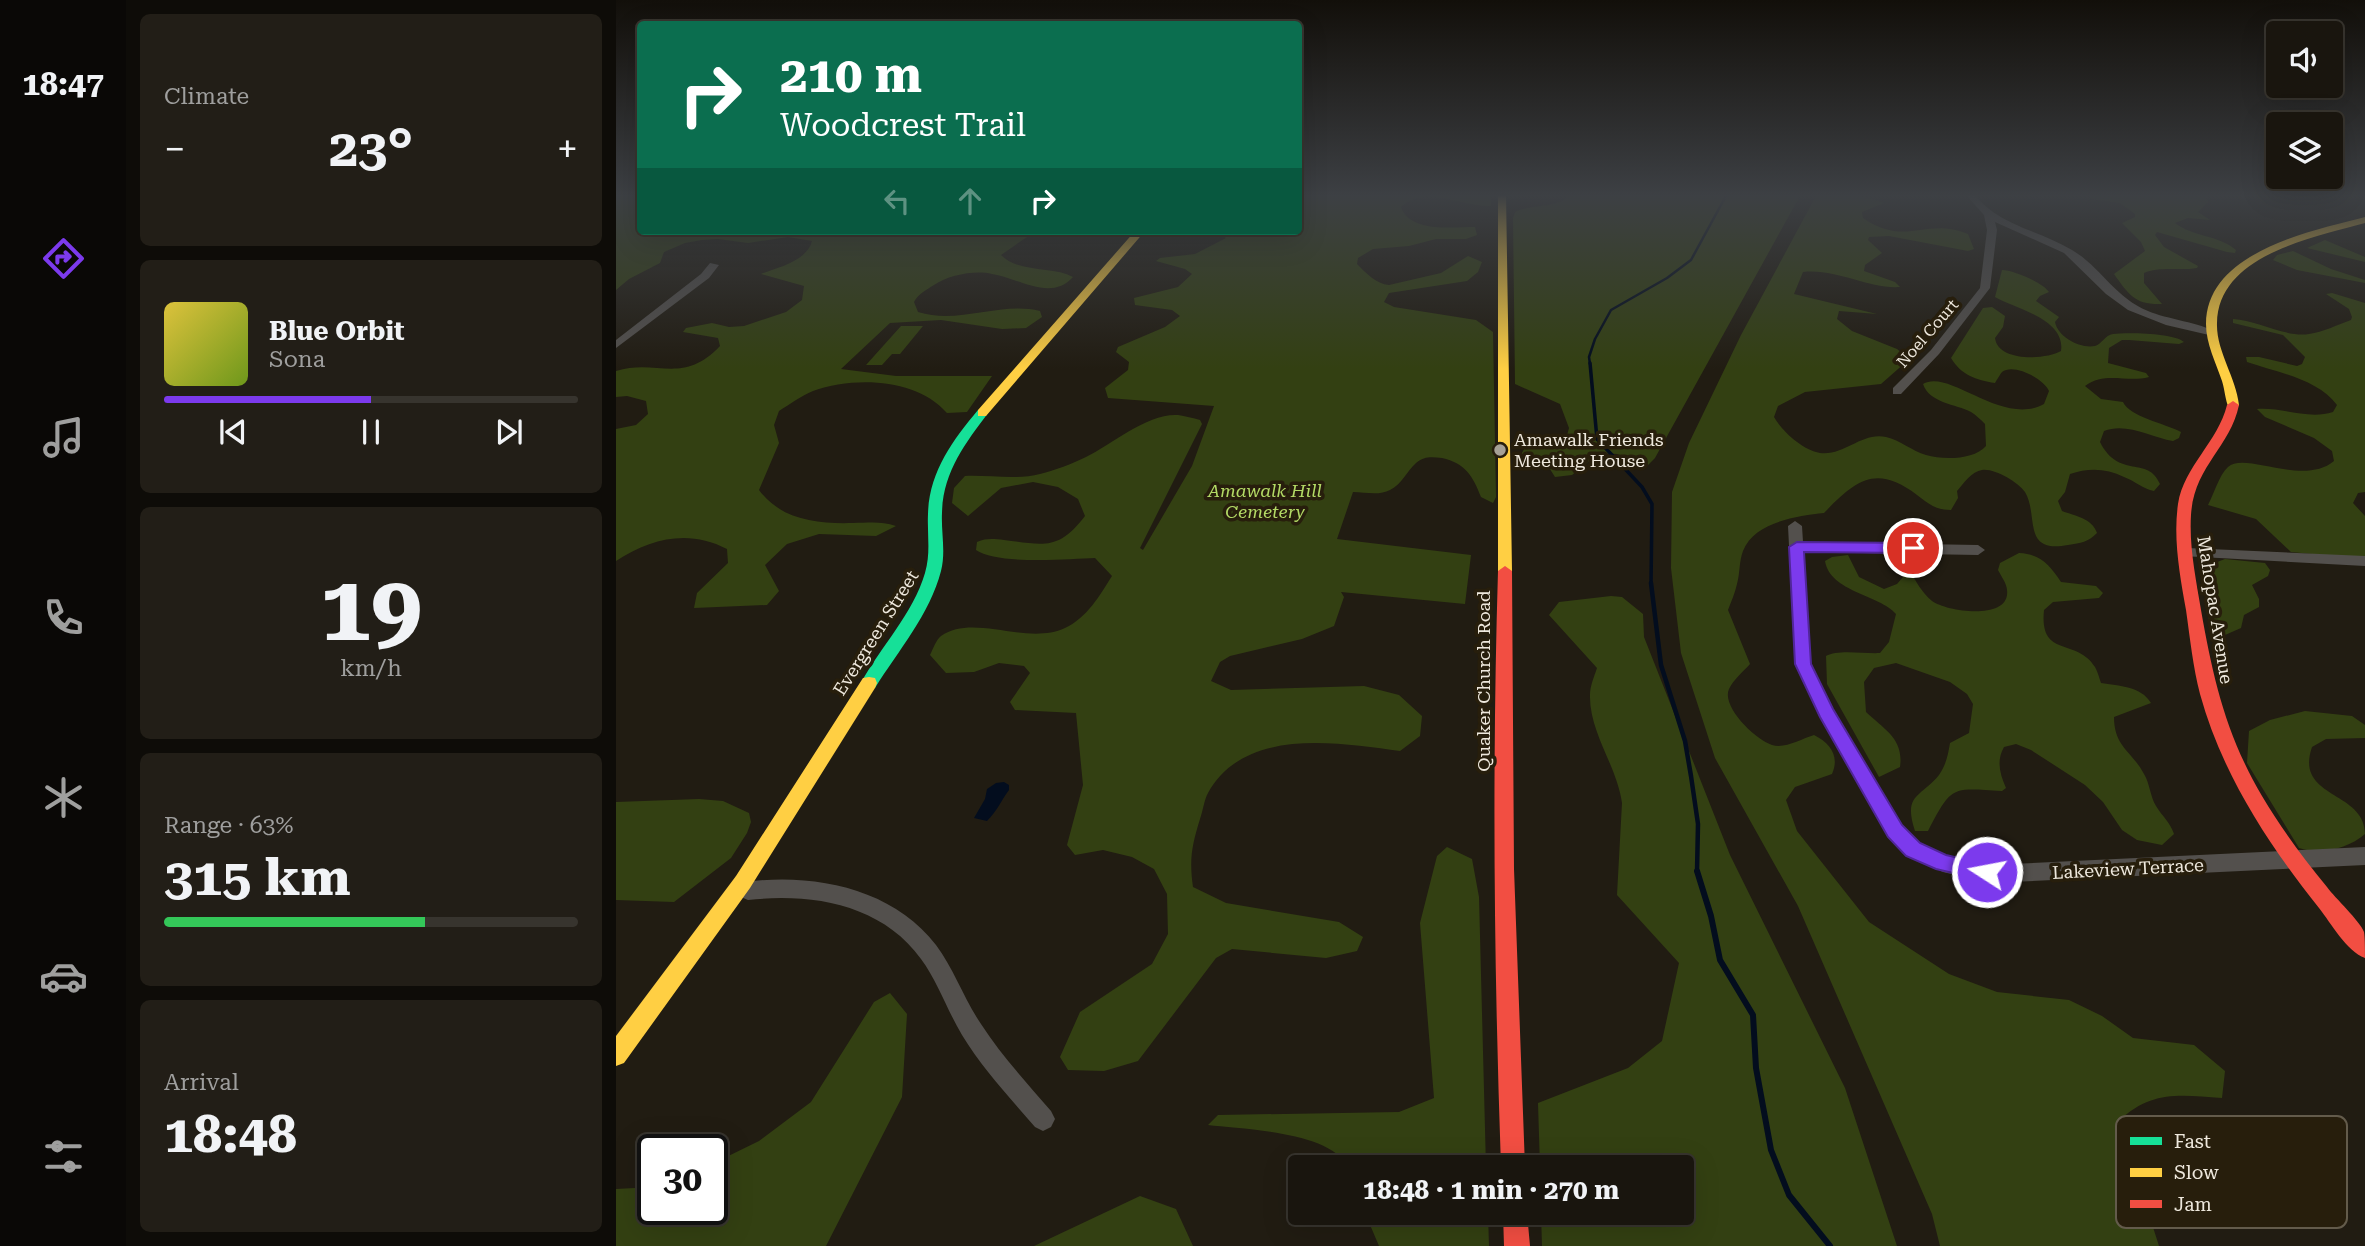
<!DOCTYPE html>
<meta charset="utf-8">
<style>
:root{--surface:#19150e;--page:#221e17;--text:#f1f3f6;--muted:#9f9f9e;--line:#37342e;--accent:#7c3aed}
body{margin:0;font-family:"Roboto Serif",serif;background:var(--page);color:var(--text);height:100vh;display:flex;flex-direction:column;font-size:26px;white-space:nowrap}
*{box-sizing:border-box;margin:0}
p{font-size:23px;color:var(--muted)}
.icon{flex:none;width:38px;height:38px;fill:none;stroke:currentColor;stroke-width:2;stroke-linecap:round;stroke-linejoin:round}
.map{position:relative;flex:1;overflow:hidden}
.panel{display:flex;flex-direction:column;gap:14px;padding:14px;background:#0e0c08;width:490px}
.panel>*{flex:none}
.banner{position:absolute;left:21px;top:21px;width:665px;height:214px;border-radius:7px;box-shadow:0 7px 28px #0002,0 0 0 2px var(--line);background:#0b6e4f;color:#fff;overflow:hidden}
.controls{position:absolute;left:1650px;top:21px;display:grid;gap:14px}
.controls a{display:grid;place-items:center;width:77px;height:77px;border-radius:7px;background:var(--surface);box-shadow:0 7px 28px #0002,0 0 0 2px var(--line);font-size:35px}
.speed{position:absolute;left:21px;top:1134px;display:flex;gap:14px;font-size:35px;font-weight:700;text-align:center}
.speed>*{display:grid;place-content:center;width:91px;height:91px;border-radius:50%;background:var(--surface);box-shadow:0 7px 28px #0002,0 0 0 2px var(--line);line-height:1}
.speed .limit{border:4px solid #111;border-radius:10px;background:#fff;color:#111}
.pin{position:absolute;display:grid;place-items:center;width:60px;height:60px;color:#fff;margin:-30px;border:4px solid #fff;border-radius:50%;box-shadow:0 2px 7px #0007}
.me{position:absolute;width:77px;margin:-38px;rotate:281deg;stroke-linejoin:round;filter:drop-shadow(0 0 5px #0008)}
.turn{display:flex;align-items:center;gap:24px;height:147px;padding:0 28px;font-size:32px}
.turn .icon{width:91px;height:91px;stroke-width:2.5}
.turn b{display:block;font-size:49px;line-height:60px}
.lanes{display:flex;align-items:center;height:66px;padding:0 28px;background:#0003;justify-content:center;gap:35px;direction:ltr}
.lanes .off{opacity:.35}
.big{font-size:52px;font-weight:700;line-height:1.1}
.panel .tile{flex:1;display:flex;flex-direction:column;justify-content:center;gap:10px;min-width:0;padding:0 24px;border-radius:10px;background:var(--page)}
.panel .dial{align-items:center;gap:0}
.dial b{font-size:91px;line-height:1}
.song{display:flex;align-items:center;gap:21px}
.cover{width:84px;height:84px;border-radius:10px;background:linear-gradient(135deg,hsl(50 70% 55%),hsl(80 70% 35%))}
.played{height:7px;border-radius:4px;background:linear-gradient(90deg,var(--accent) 50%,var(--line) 50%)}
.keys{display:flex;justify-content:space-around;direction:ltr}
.heat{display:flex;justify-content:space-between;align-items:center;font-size:38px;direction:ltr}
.charge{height:10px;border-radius:5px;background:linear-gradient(90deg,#34c759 63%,var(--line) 0)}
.trip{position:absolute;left:672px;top:1155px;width:406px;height:70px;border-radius:7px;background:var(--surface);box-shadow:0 7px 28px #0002,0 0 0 2px var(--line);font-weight:700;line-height:70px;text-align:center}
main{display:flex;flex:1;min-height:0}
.menu{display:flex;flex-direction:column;width:126px;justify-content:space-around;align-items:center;background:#0a0806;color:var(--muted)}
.menu .icon{width:49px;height:49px}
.menu .selected{color:var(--accent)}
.menu b{font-size:32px;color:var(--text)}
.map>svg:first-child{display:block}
.green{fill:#334012}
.water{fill:#030d1e}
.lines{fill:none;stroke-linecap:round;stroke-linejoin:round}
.stream-far3{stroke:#030d1e;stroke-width:2.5}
.stream-far2{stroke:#030d1e;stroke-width:3.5}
.stream-far1{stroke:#030d1e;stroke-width:4.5}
.stream{stroke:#030d1e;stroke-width:6}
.street{fill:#53504d;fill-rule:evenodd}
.fast{fill:#16e098;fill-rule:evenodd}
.slow{fill:#ffcf43;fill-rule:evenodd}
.jam{fill:#f24e42;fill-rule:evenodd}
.route{fill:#7c3aed;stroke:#51269a;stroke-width:2}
.poi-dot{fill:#a6a196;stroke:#271e0c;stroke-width:2.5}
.labels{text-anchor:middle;stroke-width:7;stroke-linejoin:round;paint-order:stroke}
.far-street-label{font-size:16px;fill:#eee8dd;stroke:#271e0c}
.poi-label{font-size:18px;fill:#eee8dd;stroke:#271e0c;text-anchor:start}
.park-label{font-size:18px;font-style:italic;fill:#b3da65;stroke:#271e0c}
.street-label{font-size:18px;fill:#eee8dd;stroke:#271e0c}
.key{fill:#271e0c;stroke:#635b4b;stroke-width:2}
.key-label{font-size:19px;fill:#eee8dd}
</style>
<main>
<nav class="menu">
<b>18:47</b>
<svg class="icon selected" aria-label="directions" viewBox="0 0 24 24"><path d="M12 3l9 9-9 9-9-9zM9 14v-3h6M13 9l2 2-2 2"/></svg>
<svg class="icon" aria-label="music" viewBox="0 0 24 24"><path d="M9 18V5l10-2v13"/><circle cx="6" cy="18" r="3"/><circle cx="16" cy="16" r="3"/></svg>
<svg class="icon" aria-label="phone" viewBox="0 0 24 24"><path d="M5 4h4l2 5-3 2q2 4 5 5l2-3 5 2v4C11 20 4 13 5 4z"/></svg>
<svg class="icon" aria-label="climate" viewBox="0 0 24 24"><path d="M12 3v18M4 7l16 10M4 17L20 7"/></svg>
<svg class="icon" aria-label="car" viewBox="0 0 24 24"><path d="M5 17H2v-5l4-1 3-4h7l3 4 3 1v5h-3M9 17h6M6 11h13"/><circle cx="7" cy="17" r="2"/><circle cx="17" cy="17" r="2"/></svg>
<svg class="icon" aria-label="filters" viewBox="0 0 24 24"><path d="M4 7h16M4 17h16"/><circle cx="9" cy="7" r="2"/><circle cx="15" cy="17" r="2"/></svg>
</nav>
<section class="panel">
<div class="tile"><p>Climate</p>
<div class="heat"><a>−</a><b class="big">23°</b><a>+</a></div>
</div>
<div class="tile">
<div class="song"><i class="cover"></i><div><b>Blue Orbit</b><p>Sona</p></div></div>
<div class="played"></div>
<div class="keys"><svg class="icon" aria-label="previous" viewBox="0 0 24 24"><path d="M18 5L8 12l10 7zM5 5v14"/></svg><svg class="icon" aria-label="pause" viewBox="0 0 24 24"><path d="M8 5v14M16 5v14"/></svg><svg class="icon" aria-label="next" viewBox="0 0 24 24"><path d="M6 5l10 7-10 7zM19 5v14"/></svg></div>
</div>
<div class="tile dial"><b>19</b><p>km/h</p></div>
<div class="tile"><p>Range · 63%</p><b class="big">315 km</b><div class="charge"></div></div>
<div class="tile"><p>Arrival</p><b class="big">18:48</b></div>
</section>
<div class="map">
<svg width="1749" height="1246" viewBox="0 0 1749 1246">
<rect width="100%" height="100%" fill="#211c12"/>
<path class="green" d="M0 194H24V231H431L411 237 385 255C402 273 437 266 457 277 435 302 402 278 376 274 359 270 333 275 318 285 310 290 302 294 298 302L302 312C343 325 384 301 424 311L426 317 410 328 386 329 325 320 274 323 225 369 280 376H376L351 412 331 413C301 378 238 376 197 391 185 396 174 404 163 411L158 425 163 443 143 490C165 520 201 524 237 523 253 523 265 521 280 526L260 536 203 534 171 544 149 565 163 591 151 605 78 608 81 593 112 563 111 549C73 529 35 538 0 561V429L20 425 32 414 30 401 11 396 0 397V371C41 358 66 386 104 346L102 338 67 332 70 328 96 323 113 327 128 326 170 312 186 300 188 286 145 274C163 267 191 261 196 241L172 237 132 243 102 239 86 240 69 243 48 252 44 263 13 279 0 290Z
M683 194H875V206C845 207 810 184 785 207 794 233 837 227 859 227L861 235 850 239H820L793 246 757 249 742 258 741 264C750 273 760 284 773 285L825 273 852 256 866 262 862 272 851 281 773 293 768 302 778 307 860 320 877 332 880 497 877 503 865 497C857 476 849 463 826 458 816 457 808 456 800 463 791 471 786 484 774 490 763 496 749 492 737 492L721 539 855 555 849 604 725 592 728 597 718 626 686 639 614 656 604 662 595 681 615 690 748 686 783 695 806 716 804 736 784 751C723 743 629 726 592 793 588 800 587 811 584 819 576 845 573 859 577 887L610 903 723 922 747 937 741 951 710 958 616 949 600 958 522 1061 488 1071 452 1070 444 1057 464 1012 536 964 552 934 551 894 538 869 516 857 487 850 459 855 451 845 467 785 460 713 399 710 394 702 414 673 408 666 383 663 358 672 330 673 314 655C317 649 320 640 325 636 358 613 410 646 449 628 471 618 484 595 496 576L479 558C452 559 381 565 360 550L361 542C371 538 377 539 388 540 428 545 442 551 469 516L462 499 442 487 417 482 385 488 352 516 336 503 338 488 349 476C373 475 402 480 424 474 439 470 456 464 470 457 496 444 532 413 562 415 569 416 577 418 584 420L586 424 524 548 527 550 576 466 598 406 492 398 489 388 512 370 513 362 500 352 502 347 549 327 564 316 556 310 519 305 518 298 562 287 576 274 569 269 540 261 544 258 579 254 610 238 600 231H682Z
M954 194H1185L1039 458 1030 467 1001 454 983 453 956 475 939 477 932 466 904 456 913 441 950 439 953 428 944 404 899 384 897 218 899 212C917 203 941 210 954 194Z
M1201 194C1224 194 1246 194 1268 203L1246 212 1247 218C1291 248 1309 216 1352 234L1358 249 1352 251 1273 236 1253 237 1252 240 1266 253 1249 265 1248 271 1279 282 1284 287C1252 289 1220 268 1187 272L1178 294 1261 314 1223 311 1221 319 1236 331 1281 349 1286 353 1290 362 1265 384 1189 392 1162 406 1158 417C1166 431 1186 450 1204 453 1229 456 1245 432 1270 437 1284 440 1296 451 1310 455 1327 460 1358 460 1370 446L1369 424C1365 420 1360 415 1355 412 1340 404 1313 403 1307 384 1333 368 1386 427 1428 404L1433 391C1428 379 1398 363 1386 372 1385 373 1380 381 1379 383 1360 380 1345 375 1335 358L1367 308 1376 307 1389 316 1387 327 1379 338C1382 362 1429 360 1445 351 1450 319 1398 308 1379 297L1386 270C1397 270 1428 283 1433 292L1424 296 1420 301 1443 317 1439 322C1442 337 1464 349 1479 346 1486 344 1489 335 1497 334 1511 332 1559 333 1568 342L1563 344 1513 340H1506L1493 348 1492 363 1530 373 1533 377C1511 383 1489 371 1469 386L1485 399 1507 402C1514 417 1548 423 1565 432L1563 438 1557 441C1535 437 1510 422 1488 431L1484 442C1503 480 1532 455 1544 484L1538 491C1527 489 1519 481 1508 477 1490 468 1472 468 1454 474L1449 492 1442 501 1446 511C1459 516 1476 518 1481 533 1472 542 1465 543 1452 545 1405 554 1423 515 1409 492 1402 482 1378 468 1366 470 1356 471 1347 484 1341 491L1342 498 1335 510C1320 510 1313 504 1301 495 1260 464 1240 480 1208 513 1181 516 1138 522 1127 551 1123 561 1124 574 1121 584 1119 593 1115 602 1112 610L1134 664C1128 671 1117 680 1113 689 1105 707 1140 740 1156 745 1169 749 1185 739 1198 735 1214 743 1224 756 1216 774L1179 787 1170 800 1181 831 1253 922 1333 974 1381 992 1453 1000 1486 1016 1517 1038 1578 1045 1609 1071 1606 1098C1564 1095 1535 1090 1503 1121L1543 1246H1324L1316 1214 1182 906 1099 758 1065 653 1055 568 1056 492 1073 443 1125 335Z
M1475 194H1589L1592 202 1582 212 1594 220 1572 218 1559 223C1577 237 1603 235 1620 250L1619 253 1611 252 1541 232 1539 235 1548 247 1582 266 1581 268C1564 271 1543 266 1528 273V283L1546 304C1519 305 1513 295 1498 274L1529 251 1525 242 1506 223 1519 217V214L1504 203 1476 199Z
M1709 240 1749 257V262L1691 248Z
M1677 251 1715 269 1749 280V283L1681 270 1657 260 1661 255Z
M1716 293 1749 303V492L1742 493 1737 503 1749 516V559L1675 552 1640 519 1592 505C1598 494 1603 475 1612 467 1629 451 1687 487 1718 461L1716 451 1698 438 1649 417 1641 409C1666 407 1692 420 1717 412L1721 405C1702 379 1660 372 1631 362L1630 357H1643L1681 366 1686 364 1689 357 1667 335 1617 323V319C1641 320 1671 338 1693 334 1707 332 1721 325 1735 320L1736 317 1733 309 1710 294Z
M285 326H307L284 354H276L266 365H250Z
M1403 553C1424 554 1434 565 1445 582L1480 586 1487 593 1483 598 1437 602 1428 610C1423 659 1460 637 1479 667 1482 672 1483 678 1485 683 1503 686 1525 686 1535 703L1498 717C1498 747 1516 751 1528 774 1534 784 1534 796 1540 806 1546 816 1554 822 1558 834L1546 845 1521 840 1506 830 1487 802 1469 785 1415 750 1400 744 1388 747C1380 761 1384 774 1390 788L1386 791C1335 788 1336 785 1312 831H1299C1287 794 1304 798 1323 775 1330 765 1332 755 1334 743L1353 733 1357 704 1351 694 1334 682 1280 663 1258 668 1248 682 1250 712C1269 730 1288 739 1284 767L1263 777 1211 684 1210 656C1222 649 1248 654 1264 653L1273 642 1280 614C1264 595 1214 592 1209 561L1216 557 1232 555 1243 577 1268 589 1281 584 1293 570C1300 581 1306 593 1316 601 1331 612 1395 621 1391 590 1391 584 1385 576 1382 570L1384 563Z
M1609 559 1649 563 1654 570 1652 576 1636 585 1643 599V607L1628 615 1625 628 1609 635 1594 634 1588 567Z
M995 596 1006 597 1027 614 1028 637 1114 855 1229 1088 1281 1246H926L925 1213H1066V1167H924L922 1103 1012 1068 1046 1041 1063 963 1001 895 1006 803C1001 766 973 732 974 695 974 686 978 677 981 668L933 615 943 602Z
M1689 711 1736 716 1749 725V738L1710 739 1696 747C1678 799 1749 790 1749 834 1732 849 1704 855 1683 848L1631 763 1633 731 1654 720Z
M83 799 107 801 133 813 135 822 131 833 115 858 58 902 0 900V802Z
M831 847 856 859 863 897 870 1167H731C717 1132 626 1129 592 1125L602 1115 783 1112 818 1098 804 923 821 856Z
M274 993 291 1014 286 1097 210 1246H0V1189L37 1187V1209H96V1164L143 1141 195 1102 258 1002Z
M524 1196 560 1209 577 1246H418Z
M749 1213H872L873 1246H763Z"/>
<path class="water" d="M388 782 393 785V790C385 801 381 811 371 821L358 818 369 799 371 789 380 783Z"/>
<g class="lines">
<path class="stream-far3" d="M974 364 973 357 979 339 995 310 1051 278 1075 260 1111 194"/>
<path class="stream-far2" d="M974 363 981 439 1026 487 1036 504 1035 585"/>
<path class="stream-far1" d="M1035 583 1045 665 1069 741 1075 776 1082 824 1081 872"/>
<path class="stream" d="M1081 871 1095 916 1104 960 1137 1015 1140 1068 1155 1150 1173 1195 1214 1246"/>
<path class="street" d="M1349 194H1358C1383 226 1423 230 1456 250 1485 267 1498 297 1532 311 1550 319 1586 323 1599 332L1593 335 1550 325 1512 310 1490 294 1448 253 1379 222 1381 230 1374 288 1323 354 1285 394H1277V388L1315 350 1364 288 1371 230 1368 215Z
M94 263 103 265 93 278 0 348V340L85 274Z
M1179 521 1186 526 1187 542 1362 545 1369 550 1362 555 1188 552 1195 664 1217 709 1286 825 1304 843 1330 855 1363 863 1395 864 1749 847V865L1395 882 1363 881 1327 872 1290 855 1272 837 1204 717 1179 664 1172 526Z
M1571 548 1749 556V566L1566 556 1564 553Z
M127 873 134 876 137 881C203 874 278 890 320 945 338 969 348 999 365 1024 385 1055 411 1083 435 1111L439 1119 435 1127 427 1131 419 1127C394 1098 366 1068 346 1035 331 1010 322 982 305 959 265 904 196 893 132 900L125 897 117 882 120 876Z"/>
<path class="fast" d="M366 409 372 413C349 444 327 472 326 513 325 532 330 552 325 571 314 614 282 651 259 688H247L245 683C265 646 297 614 309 573 315 553 311 534 312 514 313 473 336 441 362 410Z"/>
<path class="slow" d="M882 194H890L896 571 889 576 882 571Z
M1749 217V223C1698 237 1602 255 1601 323 1600 351 1620 377 1623 405L1621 408H1613C1609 400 1609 390 1606 381 1600 363 1590 344 1590 324 1590 252 1695 231 1749 217Z
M519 231H529L370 416H362V410Z
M253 677 259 678 261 683 259 688 134 888 8 1063 0 1066V1036L120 876 247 678Z"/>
<path class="jam" d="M1617 401 1623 405C1614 448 1578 466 1575 515 1573 547 1580 579 1585 610 1597 678 1610 735 1646 796 1665 828 1687 858 1711 887 1719 898 1744 921 1748 932 1749 938 1749 951 1749 958 1730 951 1715 923 1703 908 1652 844 1606 774 1584 694 1577 667 1574 638 1570 610 1564 576 1557 539 1562 504 1568 466 1602 442 1611 405Z
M889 566 896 571 898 869 909 1167H885C878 968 876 770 882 571Z
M887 1213H911L914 1246H888Z"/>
</g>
<linearGradient id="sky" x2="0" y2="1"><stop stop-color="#120f0a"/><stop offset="0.53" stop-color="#3d4044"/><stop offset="1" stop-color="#3d4044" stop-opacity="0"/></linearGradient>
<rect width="1749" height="369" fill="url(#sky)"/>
<path class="route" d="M1181 542 1297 543 1305 548 1297 553 1188 552 1195 664 1217 709 1286 825 1304 843 1330 855 1378 866 1381 872 1378 879 1371 881 1320 869 1290 856 1272 837 1204 717 1179 664 1173 547Z"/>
<circle class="poi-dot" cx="884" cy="450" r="7"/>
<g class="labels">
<g class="far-street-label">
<text transform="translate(1311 333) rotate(-49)" y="6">Noel Court</text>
</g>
<g class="poi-label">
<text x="898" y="446">Amawalk Friends<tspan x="898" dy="21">Meeting House</tspan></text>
</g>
<g class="park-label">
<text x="649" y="497">Amawalk Hill<tspan x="649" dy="21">Cemetery</tspan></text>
</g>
<g class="street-label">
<text transform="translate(1599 610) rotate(81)" y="6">Mahopac Avenue</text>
<text transform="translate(260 633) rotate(-58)" y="6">Evergreen Street</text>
<text transform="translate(868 681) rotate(-90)" y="6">Quaker Church Road</text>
<text transform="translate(1512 869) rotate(-3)" y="6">Lakeview Terrace</text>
</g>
</g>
<rect x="1500" y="1116" width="231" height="112" rx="10" class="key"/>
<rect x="1514" y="1137" width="32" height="8" fill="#16e098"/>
<rect x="1514" y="1168" width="32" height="9" fill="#ffcf43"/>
<rect x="1514" y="1200" width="32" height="8" fill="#f24e42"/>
<g class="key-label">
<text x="1558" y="1148">Fast</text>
<text x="1558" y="1179">Slow</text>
<text x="1558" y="1211">Jam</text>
</g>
</svg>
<div class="controls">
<a><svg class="icon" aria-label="sound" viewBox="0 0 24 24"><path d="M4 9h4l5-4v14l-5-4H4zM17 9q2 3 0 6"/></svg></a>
<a><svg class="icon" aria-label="layers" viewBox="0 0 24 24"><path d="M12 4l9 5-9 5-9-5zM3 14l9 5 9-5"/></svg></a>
</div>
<div class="speed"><div class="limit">30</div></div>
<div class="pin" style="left:1297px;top:548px;background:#d93025"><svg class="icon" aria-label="arrive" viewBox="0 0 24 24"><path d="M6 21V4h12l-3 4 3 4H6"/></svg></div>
<svg class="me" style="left:1371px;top:872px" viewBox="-20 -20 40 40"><circle r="17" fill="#7c3aed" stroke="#fff" stroke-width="3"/><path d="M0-11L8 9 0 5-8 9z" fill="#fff"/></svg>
<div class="trip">18:48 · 1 min · 270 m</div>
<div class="banner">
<div class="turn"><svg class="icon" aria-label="right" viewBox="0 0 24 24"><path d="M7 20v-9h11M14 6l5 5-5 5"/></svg><div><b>210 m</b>Woodcrest Trail</div></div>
<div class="lanes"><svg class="icon off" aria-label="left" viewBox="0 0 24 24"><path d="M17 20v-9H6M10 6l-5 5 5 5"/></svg><svg class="icon off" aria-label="ahead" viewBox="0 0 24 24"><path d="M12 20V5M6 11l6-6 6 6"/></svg><svg class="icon" aria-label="right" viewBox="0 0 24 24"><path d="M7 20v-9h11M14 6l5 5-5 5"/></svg></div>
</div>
</div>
</main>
